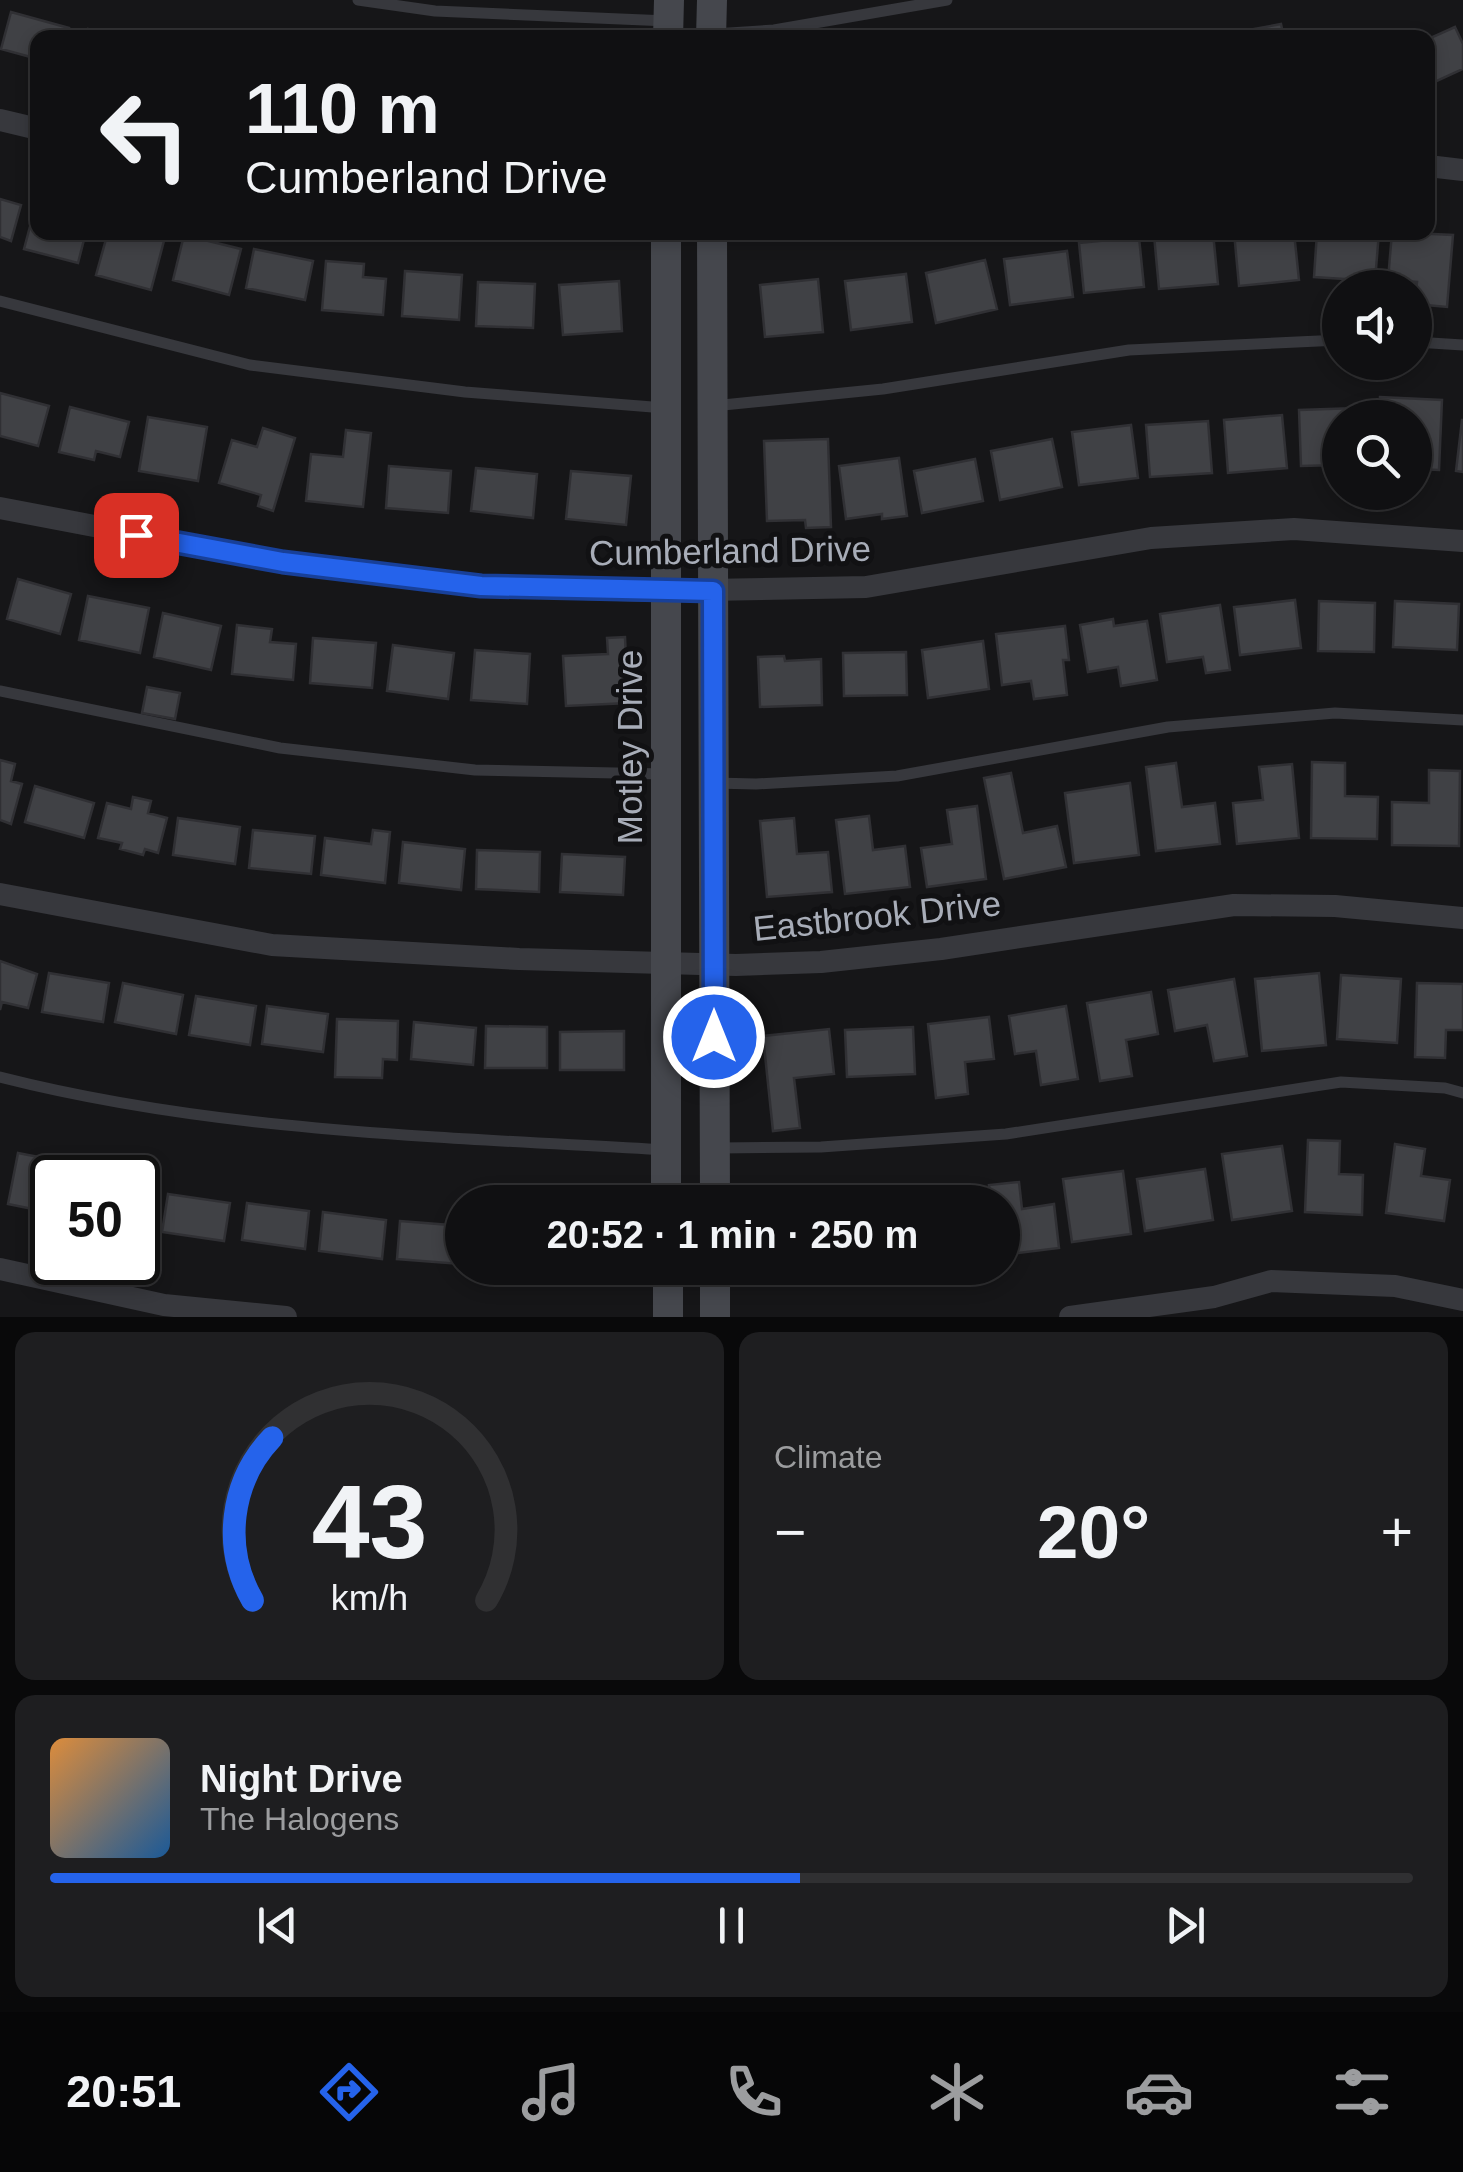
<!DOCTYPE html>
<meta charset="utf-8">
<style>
:root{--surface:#101012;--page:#1e1e20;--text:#f1f3f6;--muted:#9c9d9f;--line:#303032;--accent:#2563eb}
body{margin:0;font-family:Helvetica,sans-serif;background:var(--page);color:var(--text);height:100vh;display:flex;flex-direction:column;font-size:38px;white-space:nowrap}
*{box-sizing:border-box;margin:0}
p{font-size:32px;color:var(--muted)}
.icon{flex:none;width:55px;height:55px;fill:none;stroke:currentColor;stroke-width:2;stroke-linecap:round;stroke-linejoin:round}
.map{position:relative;height:1317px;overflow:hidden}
.sheet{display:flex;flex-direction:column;gap:15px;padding:15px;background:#09090a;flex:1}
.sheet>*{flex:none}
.hud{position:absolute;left:30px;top:30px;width:1405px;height:210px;border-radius:20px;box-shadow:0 5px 15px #0003,0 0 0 2px var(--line);background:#101012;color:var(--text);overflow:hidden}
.tools{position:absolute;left:1322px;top:270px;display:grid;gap:20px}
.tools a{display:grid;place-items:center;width:110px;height:110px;border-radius:50%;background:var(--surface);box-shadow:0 5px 15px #0003,0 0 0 2px var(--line);font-size:50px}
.speed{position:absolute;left:30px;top:1155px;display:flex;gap:20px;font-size:50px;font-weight:700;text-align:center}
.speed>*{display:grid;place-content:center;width:130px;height:130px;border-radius:50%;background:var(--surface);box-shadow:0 5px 15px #0003,0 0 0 2px var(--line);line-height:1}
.speed .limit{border:5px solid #111;border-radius:15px;background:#fff;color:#111}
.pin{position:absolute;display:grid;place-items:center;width:85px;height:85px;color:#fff;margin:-42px;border-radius:20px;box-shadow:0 5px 15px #0006}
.me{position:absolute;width:110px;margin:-55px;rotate:0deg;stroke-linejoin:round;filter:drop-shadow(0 0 8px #0008)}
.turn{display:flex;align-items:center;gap:35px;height:210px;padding:0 50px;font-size:45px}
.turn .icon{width:130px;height:130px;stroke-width:2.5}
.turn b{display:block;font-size:70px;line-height:85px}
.big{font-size:75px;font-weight:700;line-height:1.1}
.sheet .card{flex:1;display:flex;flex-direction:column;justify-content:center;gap:15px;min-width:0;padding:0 35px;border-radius:20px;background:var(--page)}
.sheet .dial{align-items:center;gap:0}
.dial svg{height:260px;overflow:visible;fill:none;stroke:var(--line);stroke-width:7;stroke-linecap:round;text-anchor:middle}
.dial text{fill:var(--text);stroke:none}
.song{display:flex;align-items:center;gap:30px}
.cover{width:120px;height:120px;border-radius:15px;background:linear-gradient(135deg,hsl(30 70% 55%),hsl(210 70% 35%))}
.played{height:10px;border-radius:5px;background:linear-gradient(90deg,var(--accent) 55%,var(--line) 55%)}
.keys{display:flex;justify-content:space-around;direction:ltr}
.heat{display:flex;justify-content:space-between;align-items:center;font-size:55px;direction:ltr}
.sheet .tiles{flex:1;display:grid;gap:15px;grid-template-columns:1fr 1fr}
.card:last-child{grid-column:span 2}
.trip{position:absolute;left:445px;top:1185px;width:575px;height:100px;border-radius:50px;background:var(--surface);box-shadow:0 5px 15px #0003,0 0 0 2px var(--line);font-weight:700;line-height:100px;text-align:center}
.dock{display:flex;height:160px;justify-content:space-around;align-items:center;background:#060607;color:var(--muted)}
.dock .icon{width:70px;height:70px}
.dock .current{color:var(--accent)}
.dock b{font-size:45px;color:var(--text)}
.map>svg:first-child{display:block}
.building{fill:#404145;stroke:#303034;stroke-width:2.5}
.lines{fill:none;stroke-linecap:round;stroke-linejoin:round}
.service{stroke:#37383d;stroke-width:11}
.minor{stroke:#37383d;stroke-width:22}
.secondary{stroke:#45474d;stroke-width:30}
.route-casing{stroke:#184099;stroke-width:25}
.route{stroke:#2563eb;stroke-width:18}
.labels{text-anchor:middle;stroke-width:10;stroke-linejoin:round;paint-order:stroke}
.street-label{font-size:35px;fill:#a8adb8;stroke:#111113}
</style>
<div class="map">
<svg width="1463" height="1317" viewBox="0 0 1463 1317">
<rect width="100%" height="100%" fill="#161618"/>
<path class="building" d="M11 12 69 28 67 38H38V59L1 49Z
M1281 24 1284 38H1221V35Z
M1455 27 1463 44V69L1428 85V39Z
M88 29 118 38H86Z
M0 199 21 205 11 241 0 237Z
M37 200 38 232H86L78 263 24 249Z
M108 232H149L165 237 151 290 96 275Z
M1213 232 1218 284 1159 289 1154 235Z
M1234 232H1294L1299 280 1239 286Z
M1317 232H1379L1375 281 1314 277Z
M1392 232 1453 235 1447 307 1415 304 1417 282 1388 280Z
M184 235 241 249 229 295 173 280Z
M1139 237 1144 287 1084 293 1079 243Z
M254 249 313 261 305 300 246 288Z
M1067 251 1073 297 1010 305 1004 259Z
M985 260 997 309 936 323 926 273Z
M326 261 364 264 363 277 386 279 383 315 322 310Z
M405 271 462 275 459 320 402 316Z
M906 274 912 322 851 330 845 281Z
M818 279 823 332 765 337 760 285Z
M619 281 622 331 563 335 559 285Z
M478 282 535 284 533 328 476 326Z
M0 393 49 406 38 446 0 436Z
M1380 397 1442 400 1439 470 1415 469V418H1379Z
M70 407 129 422 120 457 96 451 94 460 59 452Z
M1357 408 1358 418H1340V465L1301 466 1299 410Z
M1282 415 1287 468 1228 473 1224 420Z
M148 417 207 427 198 481 139 471Z
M1462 420H1463V472L1456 471Z
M1208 421 1212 473 1150 477 1146 425Z
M1131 425 1138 478 1079 485 1072 432Z
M263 428 295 438 273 511 258 506 261 495 219 483 232 440 257 447Z
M346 430 371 433 363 507 306 501 311 454 343 457Z
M828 439 831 527 806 528 805 520 767 521 764 441Z
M1052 439 1062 487 1000 500 991 451Z
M899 458 907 516 882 519V514L846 519 839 466Z
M975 459 983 501 922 513 914 471Z
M389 466 451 471 448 513 386 508Z
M476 468 537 474 533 518 471 511Z
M571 471 631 476 626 525 566 519Z
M18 579 71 594 60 634 7 619Z
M88 596 149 608 140 653 79 640Z
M1295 600 1301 648 1240 655 1234 607Z
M1319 601 1375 603 1374 652 1318 651Z
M1395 601 1459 604 1457 650 1393 647Z
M1220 605 1230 670 1206 673 1203 657 1167 662 1160 614Z
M163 613 221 626 211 670 154 657Z
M1113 619 1114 626 1147 621 1157 680 1121 686 1118 667 1088 672 1080 625Z
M237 625 272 629 270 642 296 644 293 680 232 674Z
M1065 626 1069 660H1063L1067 695 1034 699 1031 681 1002 685 996 634Z
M625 637 628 703 566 706 563 656 608 654 607 638Z
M313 638 376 643 372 688 310 683Z
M983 641 989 689 928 698 922 650Z
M393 645 454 653 448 699 387 691Z
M475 650 530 654 527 704 471 700Z
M906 652 907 695 844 696 843 653Z
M784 656 785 661 821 659 822 705 760 707 758 657Z
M147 687 180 693 175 719 142 713Z
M0 760 15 764 11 781 22 784 11 824 0 820Z
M1312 762 1345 763V796L1378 797 1377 839 1311 838Z
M1176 763 1182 807 1215 803 1220 844 1156 851 1146 767Z
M1292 764 1299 838 1237 844 1233 803 1263 800 1259 767Z
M1429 770 1460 771 1459 846 1392 845V802L1429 803Z
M1011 773 1023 833 1057 826 1066 867 1004 879 984 778Z
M1130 783 1139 855 1074 863 1065 793Z
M35 786 94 803 84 838 25 822Z
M133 797 151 801 148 813 167 818 158 853 145 849 143 855 120 849 122 843 98 838 107 803 131 809Z
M977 806 986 879 927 887 921 848 952 844 947 810Z
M869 816 873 850 905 846 910 887 845 894 836 820Z
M178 818 240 827 235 864 173 855Z
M794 818 797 854 828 852 832 892 767 897 760 821Z
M253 830 315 836 311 874 249 868Z
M373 830 390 832 385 883 321 875 325 838 371 844Z
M403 842 465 849 461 890 399 883Z
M477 850 540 852 539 892 476 889Z
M562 854 625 857 623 895 560 892Z
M0 961 37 974 28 1008 2 1002 0 1010Z
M49 973 109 983 103 1022 42 1012Z
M1319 973 1326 1045 1262 1051 1255 979Z
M1341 975 1401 979 1397 1043 1337 1039Z
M1234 979 1247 1056 1214 1061 1207 1025 1175 1031 1168 990Z
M123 983 183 995 176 1034 115 1022Z
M1417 983 1463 984V1030H1446L1445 1058 1415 1057Z
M1151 992 1158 1034 1126 1040 1132 1076 1100 1081 1087 1003Z
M196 996 256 1006 250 1045 189 1035Z
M267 1006 328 1014 323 1052 262 1044Z
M1066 1006 1078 1079 1041 1085 1036 1051 1015 1054 1009 1016Z
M989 1017 994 1059 965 1062 968 1094 936 1098 928 1024Z
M337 1019 398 1021 397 1060 383 1059 382 1078 335 1077Z
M414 1022 476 1028 473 1065 411 1059Z
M486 1026 547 1027V1068H485Z
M913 1027 915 1074 847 1077 845 1030Z
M829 1029 834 1074 794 1078 800 1128 773 1131 763 1036Z
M624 1031V1070H560V1032Z
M1308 1140 1340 1141 1339 1174 1363 1175 1362 1215 1305 1212Z
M1395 1144 1425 1149 1421 1176 1450 1180 1444 1221 1386 1213Z
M1282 1146 1292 1211 1232 1220 1222 1154Z
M18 1153 80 1165 78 1178H52V1213L8 1204Z
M1205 1169 1213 1220 1145 1231 1137 1179Z
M94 1171 129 1177V1178H93Z
M1123 1171 1131 1234 1072 1242 1063 1179Z
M1019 1182 1022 1209 1054 1204 1059 1248 1002 1255V1202H991L989 1185Z
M947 1186V1202H918V1187Z
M138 1188 153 1191 147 1230 138 1228Z
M785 1190 787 1202H751L750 1195Z
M900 1192 901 1202H869L868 1195Z
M168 1194 230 1203 224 1241 162 1232Z
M247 1203 309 1211 305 1249 242 1240Z
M323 1212 386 1220 382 1259 319 1251Z
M400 1221 462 1226 460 1264 397 1259Z"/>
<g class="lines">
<path class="service" d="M358 0 435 11 668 21
M714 34 774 30 947 0
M0 301 250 365 465 392 665 408
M1415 342 1463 345
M713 406 883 389 1129 350 1340 340
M0 691 280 748 475 770 664 774
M714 783 756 784 897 776 1168 727 1335 713 1463 720
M0 1077C216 1132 444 1137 666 1150
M719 1148 821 1147 1006 1134 1341 1082 1445 1088 1463 1093"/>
<path class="minor" d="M0 120 38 129
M1428 166 1463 170
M0 508 283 562 481 586 650 591 866 587 1151 538 1294 529 1463 541
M0 894 272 945 519 959 736 965 821 962 941 949 1234 905 1335 906 1463 918
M0 1269 164 1305 286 1317
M1070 1317 1214 1297 1271 1281 1395 1286 1463 1300"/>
<path class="secondary" d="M668 38 669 0
M711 38 712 0
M666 232V1202
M712 232 715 1202
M668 1268V1317
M715 1268V1317"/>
</g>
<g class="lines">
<g class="route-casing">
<path id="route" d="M136 535 283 562 481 586 713 591 714 1037"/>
</g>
<use href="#route" class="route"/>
</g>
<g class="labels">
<g class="street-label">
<text transform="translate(730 551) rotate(-1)" y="12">Cumberland Drive</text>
<text transform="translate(630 747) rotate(-90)" y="12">Motley Drive</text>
<text transform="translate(877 916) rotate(-6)" y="12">Eastbrook Drive</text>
</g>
</g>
</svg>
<div class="tools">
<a><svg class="icon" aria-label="sound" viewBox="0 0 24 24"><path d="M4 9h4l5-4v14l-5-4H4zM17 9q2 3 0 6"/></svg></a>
<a><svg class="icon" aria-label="search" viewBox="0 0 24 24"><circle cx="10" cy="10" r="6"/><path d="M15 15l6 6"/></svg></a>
</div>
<div class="speed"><div class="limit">50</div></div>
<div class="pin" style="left:136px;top:535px;background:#d93025"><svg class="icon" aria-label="arrive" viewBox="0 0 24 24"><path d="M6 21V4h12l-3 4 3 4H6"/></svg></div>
<svg class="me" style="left:714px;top:1037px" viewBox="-20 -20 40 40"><circle r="17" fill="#2563eb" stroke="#fff" stroke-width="3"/><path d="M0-11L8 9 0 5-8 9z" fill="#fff"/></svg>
<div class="trip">20:52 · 1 min · 250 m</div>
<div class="hud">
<div class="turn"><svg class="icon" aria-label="left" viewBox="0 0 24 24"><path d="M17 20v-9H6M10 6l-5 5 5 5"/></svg><div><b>110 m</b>Cumberland Drive</div></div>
</div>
</div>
<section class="sheet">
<div class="tiles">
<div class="card dial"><svg viewBox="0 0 100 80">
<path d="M14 69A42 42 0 1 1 86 69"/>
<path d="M14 69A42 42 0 0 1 20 19" stroke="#2563eb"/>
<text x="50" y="56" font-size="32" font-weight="700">43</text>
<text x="50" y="72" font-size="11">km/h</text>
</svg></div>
<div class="card"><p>Climate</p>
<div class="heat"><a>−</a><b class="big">20°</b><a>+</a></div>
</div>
<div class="card">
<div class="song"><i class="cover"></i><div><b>Night Drive</b><p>The Halogens</p></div></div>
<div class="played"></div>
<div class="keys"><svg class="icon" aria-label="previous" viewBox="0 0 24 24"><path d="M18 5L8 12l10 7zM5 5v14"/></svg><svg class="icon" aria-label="pause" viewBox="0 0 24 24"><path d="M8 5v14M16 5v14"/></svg><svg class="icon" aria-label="next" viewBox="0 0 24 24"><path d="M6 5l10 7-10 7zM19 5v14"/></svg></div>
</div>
</div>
</section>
<nav class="dock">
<b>20:51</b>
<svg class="icon current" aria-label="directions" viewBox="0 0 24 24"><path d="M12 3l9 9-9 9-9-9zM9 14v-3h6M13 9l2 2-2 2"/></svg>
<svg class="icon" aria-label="music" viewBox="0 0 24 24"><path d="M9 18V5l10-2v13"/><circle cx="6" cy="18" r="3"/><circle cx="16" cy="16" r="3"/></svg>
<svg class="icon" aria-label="phone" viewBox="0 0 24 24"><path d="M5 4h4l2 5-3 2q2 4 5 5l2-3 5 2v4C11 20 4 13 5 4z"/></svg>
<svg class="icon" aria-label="climate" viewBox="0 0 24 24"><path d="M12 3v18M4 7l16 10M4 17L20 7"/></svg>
<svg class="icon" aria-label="car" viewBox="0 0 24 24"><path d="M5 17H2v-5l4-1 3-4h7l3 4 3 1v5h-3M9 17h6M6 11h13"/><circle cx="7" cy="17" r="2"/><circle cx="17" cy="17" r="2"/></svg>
<svg class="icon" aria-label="filters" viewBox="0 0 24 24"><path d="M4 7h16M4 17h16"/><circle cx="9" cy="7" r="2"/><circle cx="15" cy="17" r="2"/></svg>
</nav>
